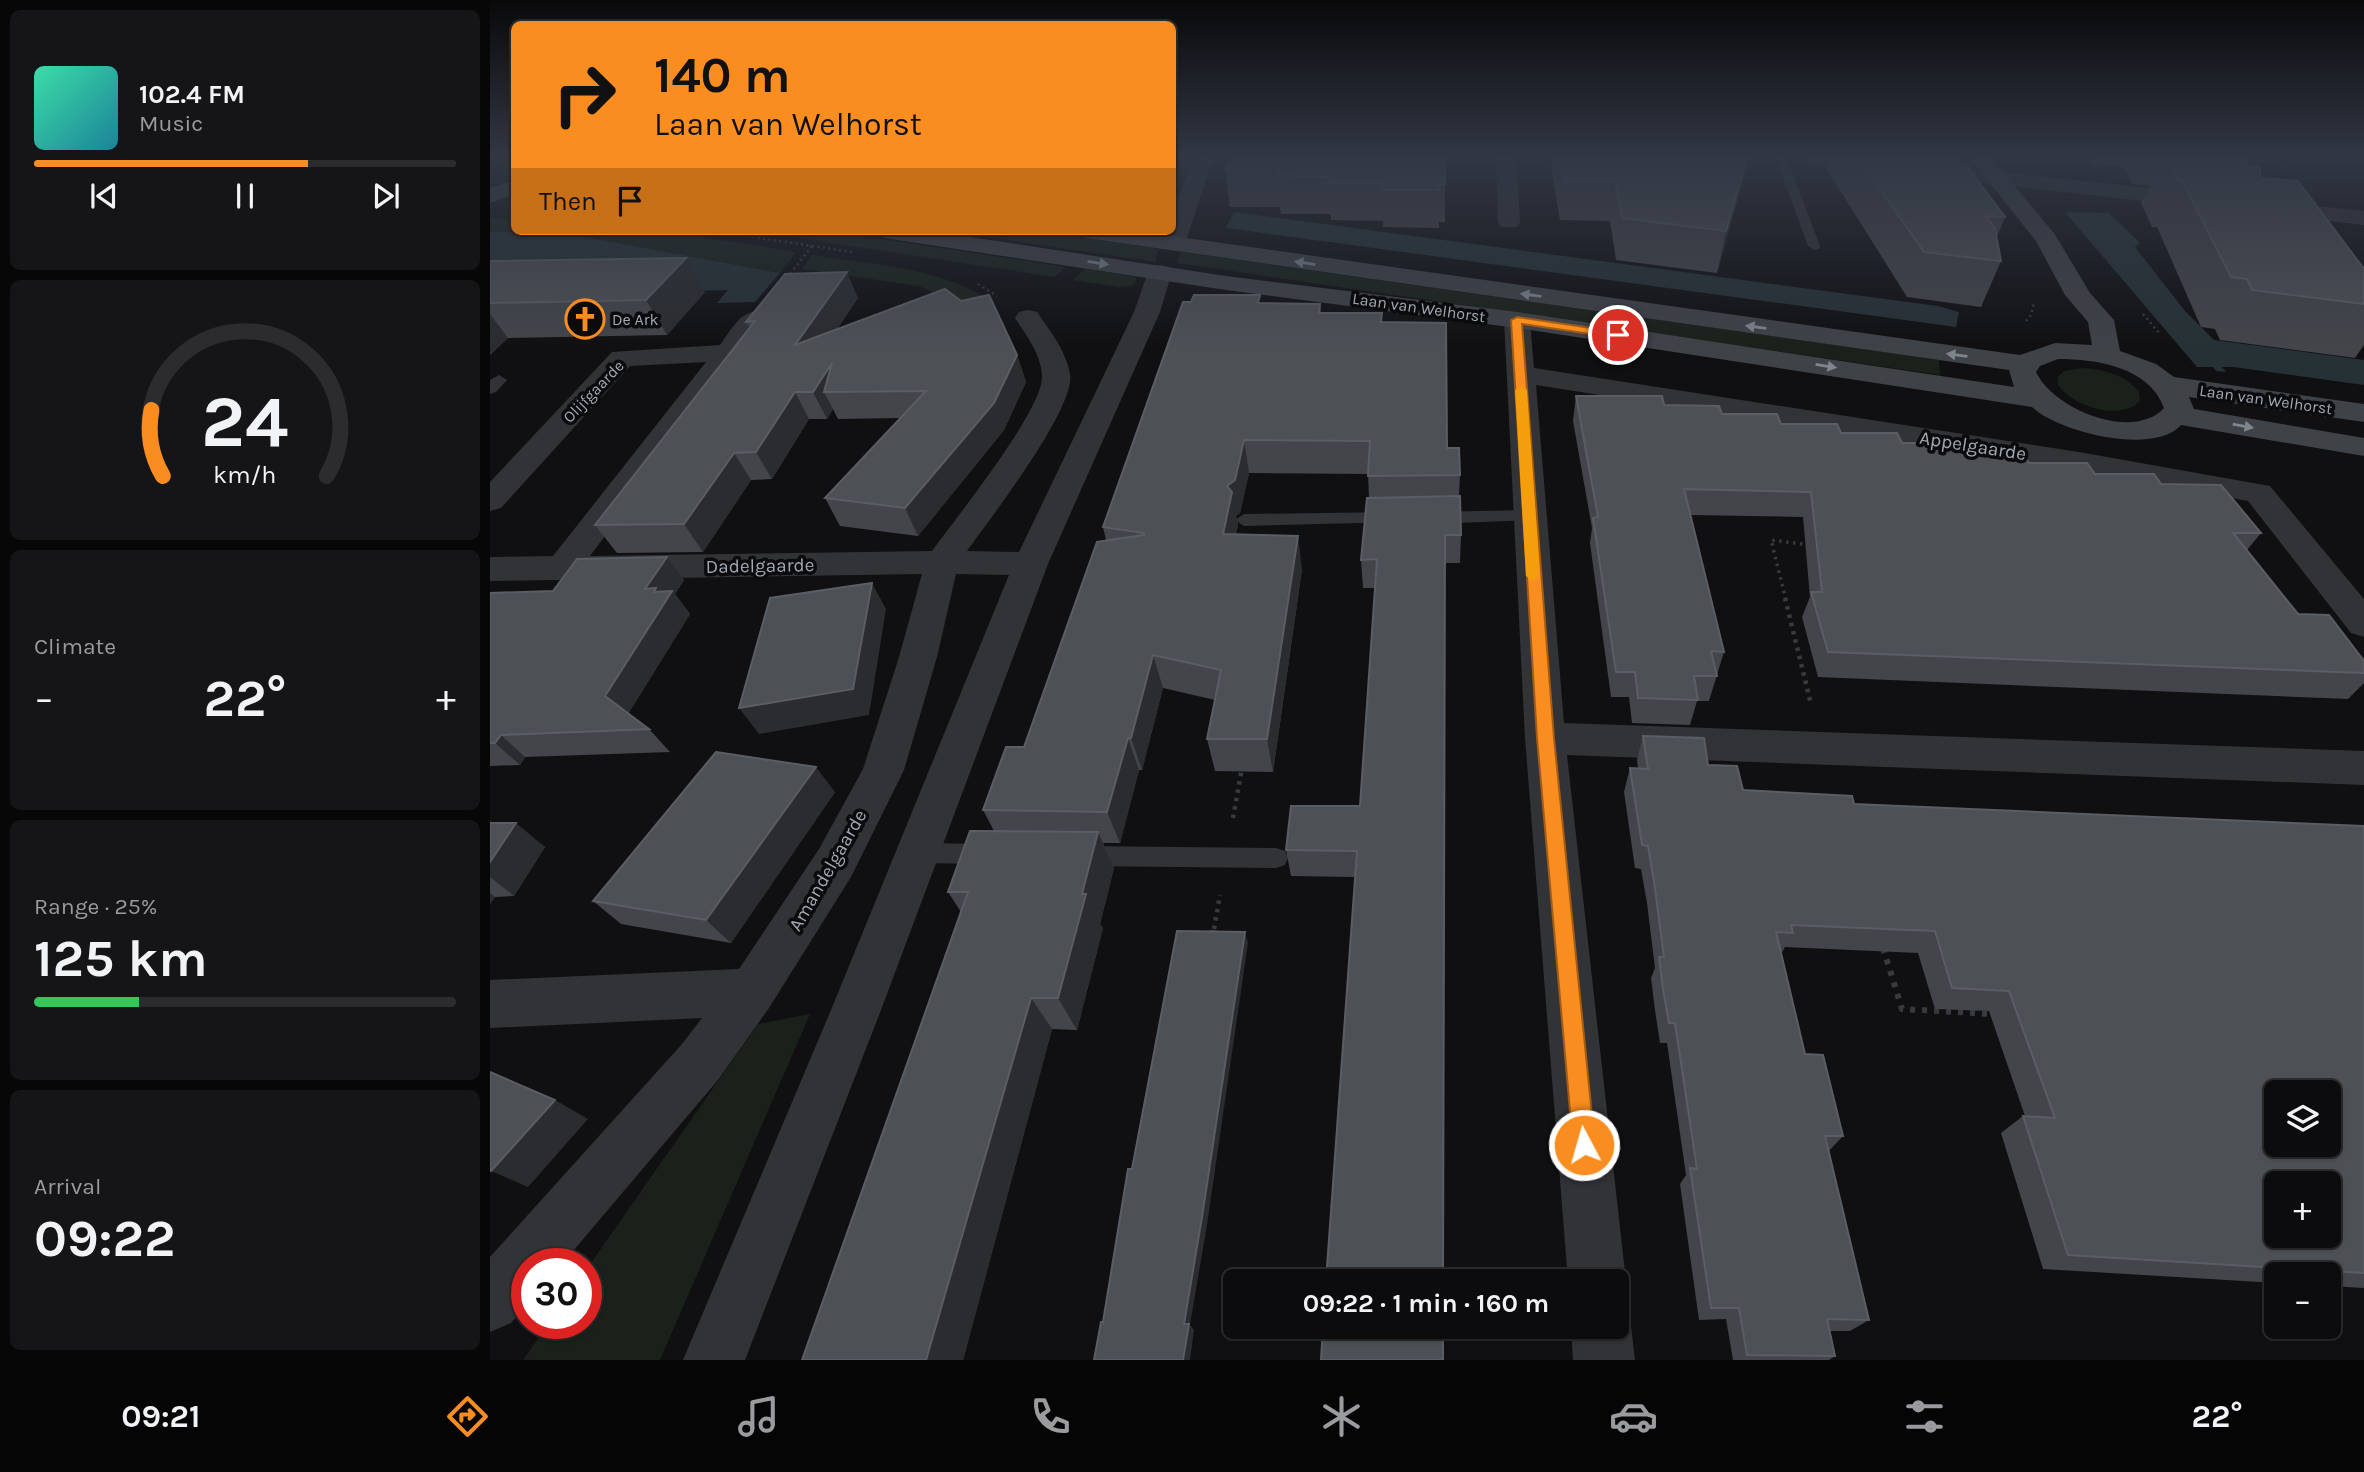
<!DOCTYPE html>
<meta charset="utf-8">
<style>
:root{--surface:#0c0c0e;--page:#151517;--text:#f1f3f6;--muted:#9a9b9e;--line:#2c2c2e;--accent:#fa8d1f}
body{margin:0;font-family:Karla,sans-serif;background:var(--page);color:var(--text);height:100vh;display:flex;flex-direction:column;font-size:26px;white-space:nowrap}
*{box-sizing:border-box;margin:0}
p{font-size:23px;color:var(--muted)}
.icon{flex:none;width:38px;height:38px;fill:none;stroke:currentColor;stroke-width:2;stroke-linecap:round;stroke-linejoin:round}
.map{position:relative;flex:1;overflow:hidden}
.drawer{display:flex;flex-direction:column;gap:10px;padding:10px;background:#070708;width:490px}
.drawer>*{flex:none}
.banner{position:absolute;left:21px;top:21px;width:665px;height:214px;border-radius:10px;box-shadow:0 2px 5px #0004,0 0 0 2px var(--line);background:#fa8d1f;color:#111;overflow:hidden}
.buttons{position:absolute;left:1774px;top:1080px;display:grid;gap:14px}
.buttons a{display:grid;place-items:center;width:77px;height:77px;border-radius:10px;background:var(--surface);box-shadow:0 2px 5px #0004,0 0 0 2px var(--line);font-size:35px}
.speed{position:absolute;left:21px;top:1248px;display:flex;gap:14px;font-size:35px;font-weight:700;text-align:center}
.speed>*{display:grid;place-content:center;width:91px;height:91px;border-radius:50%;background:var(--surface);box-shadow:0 2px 5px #0004,0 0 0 2px var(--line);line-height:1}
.speed .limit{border:10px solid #d22;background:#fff;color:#111}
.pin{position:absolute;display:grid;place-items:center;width:60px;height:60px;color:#fff;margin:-30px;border:4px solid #fff;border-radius:50%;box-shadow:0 2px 7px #0007}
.me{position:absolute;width:77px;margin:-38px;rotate:354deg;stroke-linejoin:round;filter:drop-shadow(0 0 5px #0008)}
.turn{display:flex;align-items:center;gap:24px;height:147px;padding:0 28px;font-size:32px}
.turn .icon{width:91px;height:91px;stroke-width:2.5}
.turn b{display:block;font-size:49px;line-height:60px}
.then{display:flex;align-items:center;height:66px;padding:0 28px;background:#0003;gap:14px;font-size:26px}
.big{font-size:52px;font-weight:700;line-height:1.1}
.drawer .widget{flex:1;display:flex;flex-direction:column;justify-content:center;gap:10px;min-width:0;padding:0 24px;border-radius:10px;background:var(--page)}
.drawer .dial{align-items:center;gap:0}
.dial svg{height:182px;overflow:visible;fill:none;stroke:var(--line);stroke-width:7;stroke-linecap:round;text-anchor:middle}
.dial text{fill:var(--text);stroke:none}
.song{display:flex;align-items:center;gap:21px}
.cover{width:84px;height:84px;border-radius:10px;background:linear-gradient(135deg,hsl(160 70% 55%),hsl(190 70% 35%))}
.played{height:7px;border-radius:4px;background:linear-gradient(90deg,var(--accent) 65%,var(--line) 65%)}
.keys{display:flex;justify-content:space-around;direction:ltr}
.heat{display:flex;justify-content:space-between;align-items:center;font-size:38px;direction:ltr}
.charge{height:10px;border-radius:5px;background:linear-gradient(90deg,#34c759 25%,var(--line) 0)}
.trip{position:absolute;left:733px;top:1269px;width:406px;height:70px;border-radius:10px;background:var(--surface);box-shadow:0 2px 5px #0004,0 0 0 2px var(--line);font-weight:700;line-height:70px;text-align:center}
.tabs{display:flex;height:112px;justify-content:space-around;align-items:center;background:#050506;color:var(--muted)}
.tabs .icon{width:49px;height:49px}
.tabs .active{color:var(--accent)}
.tabs b{font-size:32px;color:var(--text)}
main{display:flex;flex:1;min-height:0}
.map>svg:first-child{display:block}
.green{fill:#1a211a}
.water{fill:#263135}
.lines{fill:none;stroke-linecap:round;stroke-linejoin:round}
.path-far3{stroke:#373a3e;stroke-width:2.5;stroke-dasharray:2 3.5;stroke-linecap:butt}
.path-far2{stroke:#373a3e;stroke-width:3.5;stroke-dasharray:2.5 4.5;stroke-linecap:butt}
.path-far1{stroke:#373a3e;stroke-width:4.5;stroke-dasharray:3.5 5;stroke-linecap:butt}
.path{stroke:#373a3e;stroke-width:6;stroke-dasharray:5 7;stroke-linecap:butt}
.lane{fill:#313337;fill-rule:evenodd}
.street{fill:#313337;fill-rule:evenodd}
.secondary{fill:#3f4247;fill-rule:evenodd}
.wall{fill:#43454a}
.shaded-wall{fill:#2a2c2f}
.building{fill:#4d5055;stroke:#5a5e64;stroke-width:2;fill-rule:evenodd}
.oneway{fill:#7e858d}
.route{fill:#fa8d1f;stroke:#a25c14;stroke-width:2}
.slow{fill:#f59e0b}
.labels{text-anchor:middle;stroke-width:7;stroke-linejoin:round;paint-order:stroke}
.far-street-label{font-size:16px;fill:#a0a9b3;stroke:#0b0b0d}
.far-poi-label{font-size:16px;fill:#a0a9b3;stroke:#0b0b0d;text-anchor:start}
.street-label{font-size:19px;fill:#a0a9b3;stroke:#0b0b0d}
</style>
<main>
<section class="drawer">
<div class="widget">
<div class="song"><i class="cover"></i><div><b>102.4 FM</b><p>Music</p></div></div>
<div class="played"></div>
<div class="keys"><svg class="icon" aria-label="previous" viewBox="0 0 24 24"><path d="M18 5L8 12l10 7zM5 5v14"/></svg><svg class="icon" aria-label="pause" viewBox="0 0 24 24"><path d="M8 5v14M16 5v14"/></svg><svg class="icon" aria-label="next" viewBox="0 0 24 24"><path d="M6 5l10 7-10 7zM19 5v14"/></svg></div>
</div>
<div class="widget dial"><svg viewBox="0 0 100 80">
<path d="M14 69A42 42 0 1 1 86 69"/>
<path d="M14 69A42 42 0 0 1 9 40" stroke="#fa8d1f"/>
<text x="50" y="56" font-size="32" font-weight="700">24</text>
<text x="50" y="72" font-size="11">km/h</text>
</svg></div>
<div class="widget"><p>Climate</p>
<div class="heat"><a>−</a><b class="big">22°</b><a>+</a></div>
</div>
<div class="widget"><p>Range · 25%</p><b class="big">125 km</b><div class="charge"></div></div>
<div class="widget"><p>Arrival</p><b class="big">09:22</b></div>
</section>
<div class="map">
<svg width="1874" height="1360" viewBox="0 0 1874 1360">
<rect width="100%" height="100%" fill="#101012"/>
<path class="green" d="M0 219H24V231H173L306 252 290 273 68 232H0Z
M263 231H337L576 267 564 277Z
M457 231H546L669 249 665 262Z
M691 252 1449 360 1450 375 687 263Z
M322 255C386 265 447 267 503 301L465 314 459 300 429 286 312 269Z
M595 269 647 277 644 285 629 287 583 280Z
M1594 368C1615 370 1636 375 1649 392L1650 401C1630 422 1582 406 1568 385V377L1574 371Z
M320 1014 170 1360H33L59 1323H96V1270L268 1024Z"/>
<path class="water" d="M744 212 1448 306 1469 312 1466 327 736 228Z
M1575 212 1619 213 1650 243 1645 247 1695 311 1724 340 1874 360V385L1743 367H1732L1736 372 1726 371 1723 367H1707Z
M0 232H68L290 273 265 302 227 303 238 290 5 296 0 300Z"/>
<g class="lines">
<path class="path-far3" d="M224 231 362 252
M297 278 322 246
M488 284 507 296
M1653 314 1670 334
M1536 321 1541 315 1544 301"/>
<path class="path-far2" d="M1296 600 1281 540 1320 545"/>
<path class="path-far1" d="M1295 598 1321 704
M743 818 752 768
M724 929 730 895"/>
<path class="path" d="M723 935 724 927
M1393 948 1412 1009 1503 1014"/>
<path class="lane" d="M1286 158H1297L1330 246 1329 249 1324 250 1318 246Z
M9 375 17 380 6 392 0 394V380Z
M1038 510 1044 512 1047 516 1044 520 941 524 932 518 941 512Z
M902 512 908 514 911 518 908 522 754 526 745 520 754 514Z
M426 843 500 844 509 847 512 854 509 861 500 864 426 863 417 860 414 853 417 846Z
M592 846 786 848 795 851 798 858 795 865 786 868 592 866 583 863 580 856 583 849Z"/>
<path class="street" d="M703 158H723L695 244 691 249H675L671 244 676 231H682V213Z
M1006 158H1026L1030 222 1027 227H1011L1008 222Z
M1311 158H1377L1708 193 1716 195 1719 200 1716 205 1708 207 1321 164 1314 162Z
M1779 201 1874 211V225L1771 213 1768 208 1771 203Z
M670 265 679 267 682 272 670 312 558 564 391 1010 255 1360H193L341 1010 519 575 466 574 447 657 414 770 361 877 279 1008 228 1080 72 1264H37V1305L21 1323 0 1332V1257L192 1044 212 1018 0 1028V980L249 969 329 849 373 769 409 657 432 574 0 581V557L63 556 216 362 140 366 11 508 0 511V482L122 352 230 345C242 329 252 307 274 312L278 318 100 556 442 551C465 519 555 408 552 375 551 354 536 335 525 318L529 312 538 310 547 312C561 332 576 351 580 374 586 408 499 520 477 551L529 552 644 312 658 272 661 267Z
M1027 312 1036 314 1040 320 1044 368 1589 452 1780 486 1874 599V637L1861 633 1758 501 1589 470 1046 385 1074 723 1874 751V785L1077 755 1136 1281 1127 1302V1281H1078L1035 738 1014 320 1018 314Z
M1127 1302 1132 1305 1141 1326 1145 1360H1083L1081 1326H1127Z"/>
<path class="secondary" d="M1480 158H1501L1564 233 1600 293 1624 320 1630 351 1666 364 1684 377 1874 404V422L1699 397 1704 409 1874 438V456L1691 425C1664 456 1568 432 1542 407L1027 328 736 290 395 238 387 236 383 231H441L736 276 1027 312 1524 387 1519 370 596 238 588 236 584 231H646L1530 355 1565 343 1602 345 1598 322 1575 295 1546 241ZM1568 359C1607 359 1659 367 1674 408 1643 442 1563 409 1546 372L1550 366Z
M24 180V194L0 203V188Z"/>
</g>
<path class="wall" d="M955 158V222H949V228L893 227V221L841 220V214H791L790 207H740L735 170Z
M1062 158H1259L1227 273 1126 260 1120 221 1070 220 1061 168Z
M1339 158H1471L1515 217 1507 237 1511 261 1491 307 1417 297 1336 168Z
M1599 158H1757V166L1874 269V345L1865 358 1730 340 1725 329 1711 327 1667 227H1662L1651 203 1660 186 1642 184 1633 166 1604 165Z
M0 261 215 292 177 335 18 338 0 355Z
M368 298 347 329 527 355 536 382 514 430 428 536 350 526 335 498 410 418 348 419 343 409 337 419H319L282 479 261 480 213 552 127 553 105 525 260 328 256 322Z
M771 303 830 304 831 313 892 322 970 475 969 496 971 535 970 563H955L865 877 801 876 796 850 870 806 885 588H873L871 560 879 498 878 474 759 473 750 513 746 516 748 525 746 534 812 569 783 772 725 771 717 739 725 700 673 688 652 770H649L630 843H613L624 868 610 924 613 928 587 1030 562 1029 473 1360H312L471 912 458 892 504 831 493 810 534 747 616 540 613 527Z
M1086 396 1174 405 1671 484 1771 533 1757 550 1808 614 1874 661V683L1858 699 1328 677 1312 617 1320 597 1313 517 1200 515 1234 652 1219 701H1207L1200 725 1142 723 1139 697H1121L1100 543 1102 528 1083 421Z
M177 557 194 580 185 594 200 614 138 714 159 729 180 752 35 757 30 765 0 766V593L63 591Z
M1153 736 1218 765 1253 790 1364 804 1874 826V1288L1839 1286V1274H1787V1283L1553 1269 1511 1133 1533 1116H1535L1499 1011 1445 1009 1428 953 1295 947 1291 954 1315 1054 1353 1136 1338 1152 1379 1320 1360 1331H1340L1345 1356 1339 1360H1243L1236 1319 1209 1320 1190 1184 1196 1175 1177 1043H1170L1165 1010 1161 978 1165 968 1157 903 1151 869 1145 868 1134 792 1140 768H1148L1147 760Z
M345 792 241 943 131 924 103 901Z
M0 823 55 847 24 896 5 897 0 904Z"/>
<path class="shaded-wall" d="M1257 158H1259L1227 273 1236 231Z
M196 258 215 292 177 335 156 300Z
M357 272 368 298 319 372 305 345Z
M0 314 18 338 0 355Z
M527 355 536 382 514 430 428 536 415 508Z
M342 363 334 392 343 409 337 419 323 392Z
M305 392 319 419 282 479 266 452Z
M754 440 759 473 750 513 746 516 748 525 740 567 733 534 737 486Z
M244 453 261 480 213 552 194 524Z
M808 536 812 569 783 772 777 739Z
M177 557 194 580 185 594 200 614 135 719 115 696 155 589Z
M382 583 396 609 379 715 269 734 249 708Z
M663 655 673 688 652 770 641 738Z
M11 735 35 757 30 765 5 743Z
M638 738 649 770 630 843 617 812Z
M326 767 345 792 241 943 216 920Z
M26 823 55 847 24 896 0 877V862Z
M608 832 624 868 610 924 613 928 587 1030 568 998 592 894Z
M0 893 5 897 0 904Z
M755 932 758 943 717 1225 700 1325 704 1330 700 1360H693L694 1324Z
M541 998 562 1029 473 1360H436Z
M65 1100 98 1119 38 1187 1 1171Z"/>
<path class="building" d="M740 158H955V184H949V190H892V183H838L839 177 787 176 789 170H735Z
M1070 158H1257L1236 231 1132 218 1125 180H1074Z
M1368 158H1471L1515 217 1496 216 1505 229 1511 261 1434 252Z
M1649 158H1674L1670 166 1652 164Z
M1675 158 1770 167V178L1808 181 1874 269V304L1762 290 1757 279 1741 277 1692 181 1687 180Z
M1680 158H1757V166Z
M196 258 156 300 0 303V261Z
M357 272 305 345 455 289 471 301 499 295 527 355 504 403 415 508 335 498 436 391 334 392 342 363 323 392H305L266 452 244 453 194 524 105 525 265 321 256 322 295 274Z
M704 295H770L768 303 830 304 829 313H892L891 322 956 323 957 448H969L970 475 878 476 880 441 754 440 745 480 737 486 742 492 733 534 808 536 777 739H717L731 670 663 655 641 738H638L617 812 493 810 516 747H534L607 542 654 535V533L613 527 693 302H701Z
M1086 396H1172L1174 405 1229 406 1232 414H1287L1291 424H1347L1351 433H1407L1412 443H1469L1475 453H1533L1539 463H1597L1605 474H1664L1671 484 1731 485 1771 533H1743L1808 614 1839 615 1874 661V673L1338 652 1321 592H1332L1321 492 1194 489 1234 652 1221 651 1227 676H1204L1208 700 1148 698 1145 672H1126L1103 518 1108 517Z
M970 496 971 535H955L953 1281H836L867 851 796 850 801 806H870L887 559 871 560 877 498Z
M177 557 155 589 166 588 164 592 182 591 115 696 159 729 11 735 5 743H0V593L63 591 87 559Z
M382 583 363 689 249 708 280 598Z
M1153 736 1214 738 1218 765 1247 766 1253 790 1362 796 1364 804 1874 826V1273L1578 1255 1533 1116 1565 1118 1519 991 1462 988 1445 931 1301 925 1303 933 1286 932 1315 1054 1333 1055 1353 1136H1335L1379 1320 1337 1319 1345 1356 1257 1355 1249 1308H1221L1200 1168 1207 1169 1185 1023H1179L1173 989 1169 957H1174L1164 881 1158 846 1152 845 1140 768 1158 769ZM1787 1092H1839V1144H1787ZM1787 1183H1839V1236H1787Z
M226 752 326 767 216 920 103 901Z
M0 823H26L0 862Z
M480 831 608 832 592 894H596L568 998H541L436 1360H312L478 892H458Z
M687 931 755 932 712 1217 694 1324H699L693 1360H604L611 1322H613L638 1169H642Z
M0 1072 65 1100 1 1171 0 1170Z
M833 1326H953V1360H831Z"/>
<defs><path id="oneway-solid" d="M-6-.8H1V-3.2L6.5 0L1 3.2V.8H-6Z" transform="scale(1.75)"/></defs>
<g class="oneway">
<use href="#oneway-solid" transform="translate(608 263) rotate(9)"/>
<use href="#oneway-solid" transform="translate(815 263) rotate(-171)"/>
<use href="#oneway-solid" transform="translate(1041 295) rotate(-172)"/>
<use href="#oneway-solid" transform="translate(1266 327) rotate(-172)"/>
<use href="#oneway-solid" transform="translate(1467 355) rotate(-173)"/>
<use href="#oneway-solid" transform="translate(1336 366) rotate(9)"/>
<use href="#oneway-solid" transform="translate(1753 426) rotate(10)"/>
</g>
<linearGradient id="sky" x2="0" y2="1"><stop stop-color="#09090a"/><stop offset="0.45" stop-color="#313744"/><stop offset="1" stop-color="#313744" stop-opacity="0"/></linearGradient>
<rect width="1874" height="348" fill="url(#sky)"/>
<path class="route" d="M1027 317 1128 332 1133 335 1128 338 1032 324 1064 738 1105 1145 1102 1153 1094 1156 1086 1153 1083 1145 1047 738 1021 320Z"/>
<path class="slow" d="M1031 386 1037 390 1050 576 1043 581 1036 576 1025 390Z"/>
<defs>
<g id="church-ring" transform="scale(2.0125)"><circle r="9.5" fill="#0b0b0d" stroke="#fa8d1f" stroke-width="1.5"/><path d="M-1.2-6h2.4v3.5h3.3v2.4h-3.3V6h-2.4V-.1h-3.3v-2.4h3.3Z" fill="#fa8d1f"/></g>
</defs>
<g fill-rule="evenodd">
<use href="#church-ring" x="95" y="319"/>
</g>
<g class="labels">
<g class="far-street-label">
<text transform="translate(929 307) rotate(8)" y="6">Laan van Welhorst</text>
<text transform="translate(103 391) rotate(-46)" y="6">Olijfgaarde</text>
<text transform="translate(1776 399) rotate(8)" y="6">Laan van Welhorst</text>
</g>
<g class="far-poi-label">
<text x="122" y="325">De Ark</text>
</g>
<g class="street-label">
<text transform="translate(1483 445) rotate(9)" y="7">Appelgaarde</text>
<text transform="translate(270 565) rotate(-1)" y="7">Dadelgaarde</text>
<text transform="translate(337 870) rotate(-60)" y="7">Amandelgaarde</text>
</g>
</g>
</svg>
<div class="buttons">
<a><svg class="icon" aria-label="layers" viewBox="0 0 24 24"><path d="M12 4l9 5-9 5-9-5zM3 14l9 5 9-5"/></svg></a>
<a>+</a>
<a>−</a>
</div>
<div class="speed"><div class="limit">30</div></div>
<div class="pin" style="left:1128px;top:335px;background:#d93025"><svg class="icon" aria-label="arrive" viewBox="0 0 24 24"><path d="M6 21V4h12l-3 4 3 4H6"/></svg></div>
<svg class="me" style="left:1094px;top:1145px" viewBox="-20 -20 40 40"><circle r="17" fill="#fa8d1f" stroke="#fff" stroke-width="3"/><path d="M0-11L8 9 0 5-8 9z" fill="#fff"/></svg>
<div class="trip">09:22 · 1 min · 160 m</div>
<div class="banner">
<div class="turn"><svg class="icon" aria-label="right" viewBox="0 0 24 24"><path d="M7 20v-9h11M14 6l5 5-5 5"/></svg><div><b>140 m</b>Laan van Welhorst</div></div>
<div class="then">Then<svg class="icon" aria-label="arrive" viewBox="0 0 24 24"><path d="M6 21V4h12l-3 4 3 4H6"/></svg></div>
</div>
</div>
</main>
<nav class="tabs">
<b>09:21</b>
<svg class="icon active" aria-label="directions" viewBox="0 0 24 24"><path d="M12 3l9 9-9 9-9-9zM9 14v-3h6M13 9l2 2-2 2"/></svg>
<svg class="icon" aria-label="music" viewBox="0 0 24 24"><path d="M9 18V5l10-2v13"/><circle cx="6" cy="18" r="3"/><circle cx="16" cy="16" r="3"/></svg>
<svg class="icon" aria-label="phone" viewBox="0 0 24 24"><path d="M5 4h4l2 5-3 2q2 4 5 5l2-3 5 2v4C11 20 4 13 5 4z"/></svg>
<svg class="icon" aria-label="climate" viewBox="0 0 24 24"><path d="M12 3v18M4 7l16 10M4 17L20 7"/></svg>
<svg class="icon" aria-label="car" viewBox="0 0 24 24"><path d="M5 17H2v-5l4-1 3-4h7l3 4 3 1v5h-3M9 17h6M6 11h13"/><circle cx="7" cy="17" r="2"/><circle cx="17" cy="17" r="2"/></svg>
<svg class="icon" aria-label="filters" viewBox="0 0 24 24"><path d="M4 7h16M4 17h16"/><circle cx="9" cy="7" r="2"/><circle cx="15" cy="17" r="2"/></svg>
<b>22°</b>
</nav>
